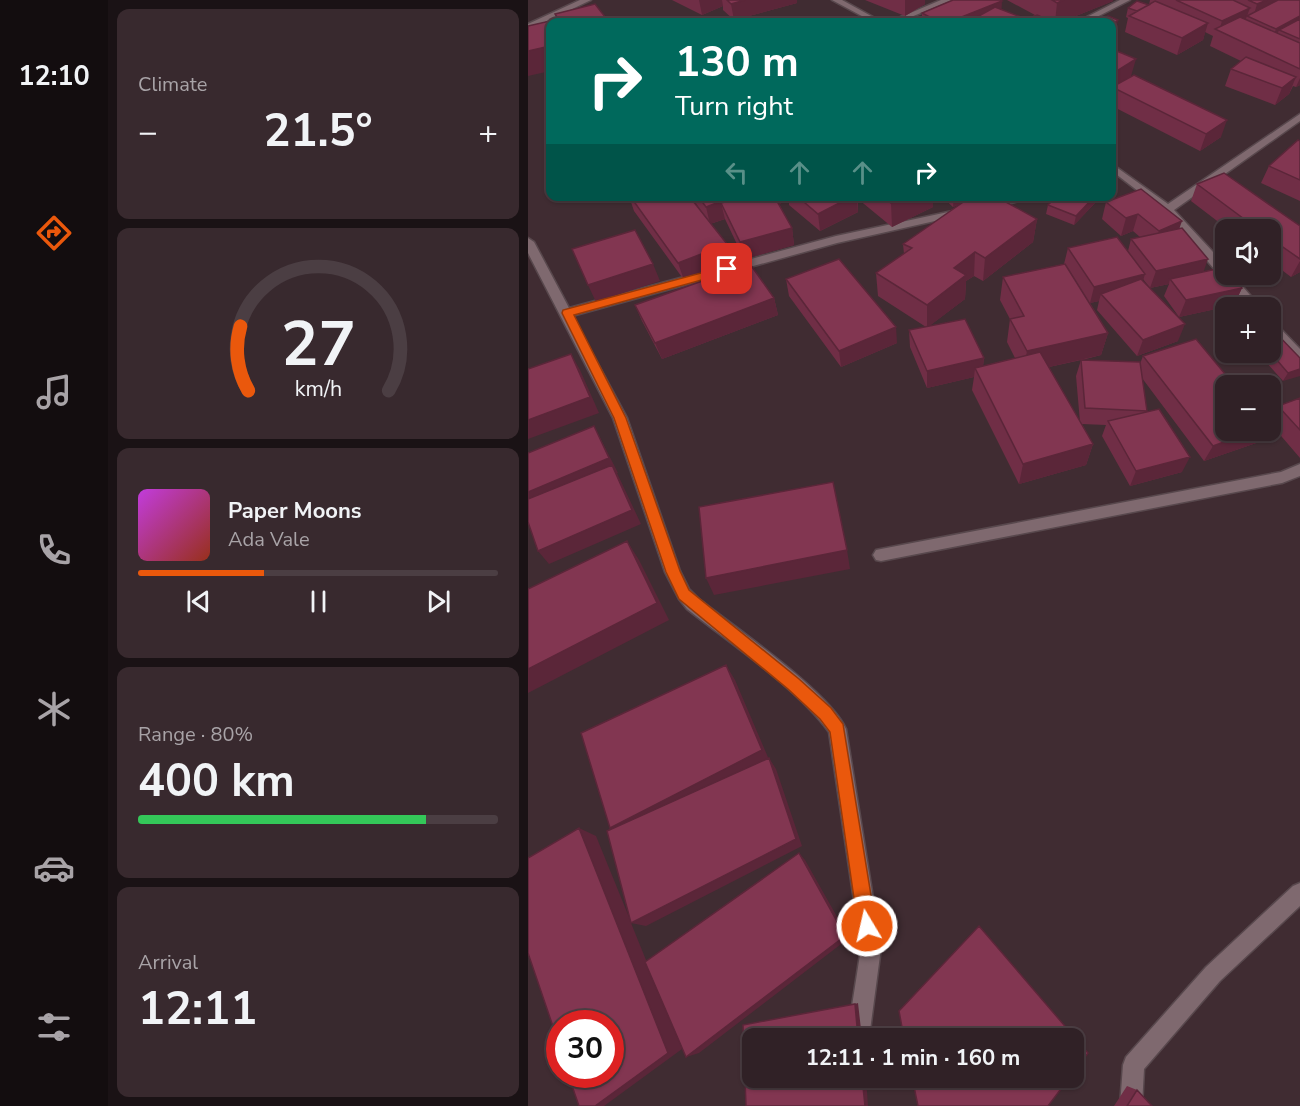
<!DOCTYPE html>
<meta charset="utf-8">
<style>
:root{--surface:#302126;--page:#38292e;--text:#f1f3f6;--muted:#a8a3a7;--line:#4b3e43;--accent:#ea580c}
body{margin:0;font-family:"Nunito Sans",sans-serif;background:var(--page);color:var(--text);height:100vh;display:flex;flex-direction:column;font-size:22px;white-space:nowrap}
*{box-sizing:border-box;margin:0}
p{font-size:20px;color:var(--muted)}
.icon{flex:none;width:33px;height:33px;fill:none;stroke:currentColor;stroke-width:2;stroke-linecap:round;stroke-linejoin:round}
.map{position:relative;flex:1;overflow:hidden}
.details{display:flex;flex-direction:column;gap:9px;padding:9px;background:#1a1215;width:420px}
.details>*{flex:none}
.hud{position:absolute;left:18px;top:18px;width:570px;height:183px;border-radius:12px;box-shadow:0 2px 4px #0004,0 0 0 2px var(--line);background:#00695c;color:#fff;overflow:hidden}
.buttons{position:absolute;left:687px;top:219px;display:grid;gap:12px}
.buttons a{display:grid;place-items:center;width:66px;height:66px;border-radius:12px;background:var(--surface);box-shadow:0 2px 4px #0004,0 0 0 2px var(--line);font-size:30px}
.speed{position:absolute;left:18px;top:1010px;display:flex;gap:12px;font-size:30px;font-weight:700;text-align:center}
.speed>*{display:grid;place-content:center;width:78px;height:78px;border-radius:50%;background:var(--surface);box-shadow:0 2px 4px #0004,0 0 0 2px var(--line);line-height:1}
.speed .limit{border:9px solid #d22;background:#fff;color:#111}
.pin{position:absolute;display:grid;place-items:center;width:51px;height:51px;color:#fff;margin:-26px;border-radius:12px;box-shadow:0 3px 9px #0006}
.me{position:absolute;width:66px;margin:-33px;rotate:351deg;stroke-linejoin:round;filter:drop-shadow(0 0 4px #0008)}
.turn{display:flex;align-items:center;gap:21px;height:126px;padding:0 30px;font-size:27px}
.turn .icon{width:78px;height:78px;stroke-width:2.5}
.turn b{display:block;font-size:42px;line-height:51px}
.lanes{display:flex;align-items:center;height:57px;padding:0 30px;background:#0003;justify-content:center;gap:30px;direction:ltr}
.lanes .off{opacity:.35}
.big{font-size:45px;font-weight:700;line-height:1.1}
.details .widget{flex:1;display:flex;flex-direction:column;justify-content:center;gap:9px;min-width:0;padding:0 21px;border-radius:12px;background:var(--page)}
.details .dial{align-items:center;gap:0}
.dial svg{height:156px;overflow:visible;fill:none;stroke:var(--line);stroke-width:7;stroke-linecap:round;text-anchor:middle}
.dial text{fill:var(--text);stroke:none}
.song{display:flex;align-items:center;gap:18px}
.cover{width:72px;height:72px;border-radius:9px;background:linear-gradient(135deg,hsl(290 70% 55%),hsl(10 70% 35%))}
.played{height:6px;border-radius:3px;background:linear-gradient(90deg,var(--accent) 35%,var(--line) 35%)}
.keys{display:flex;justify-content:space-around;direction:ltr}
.heat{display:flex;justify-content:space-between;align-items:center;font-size:33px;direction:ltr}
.charge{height:9px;border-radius:4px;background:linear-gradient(90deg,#34c759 80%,var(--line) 0)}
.trip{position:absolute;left:214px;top:1028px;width:342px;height:60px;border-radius:12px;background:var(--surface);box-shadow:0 2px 4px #0004,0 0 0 2px var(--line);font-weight:700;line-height:60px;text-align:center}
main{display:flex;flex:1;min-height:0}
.tabs{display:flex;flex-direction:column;width:108px;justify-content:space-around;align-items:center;background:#130d0f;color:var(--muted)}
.tabs .icon{width:42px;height:42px}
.tabs .selected{color:var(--accent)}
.tabs b{font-size:27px;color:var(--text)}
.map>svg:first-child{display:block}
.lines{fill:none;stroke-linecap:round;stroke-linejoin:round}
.minor-casing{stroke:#58484d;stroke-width:3}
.minor{fill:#7f696f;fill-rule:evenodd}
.wall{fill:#702e46;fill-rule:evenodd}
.shaded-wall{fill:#5b2639}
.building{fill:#823651;stroke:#5b2639;stroke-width:1.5}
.route{fill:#ea580c;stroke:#983908;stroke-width:1.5}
</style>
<main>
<nav class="tabs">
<b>12:10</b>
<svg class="icon selected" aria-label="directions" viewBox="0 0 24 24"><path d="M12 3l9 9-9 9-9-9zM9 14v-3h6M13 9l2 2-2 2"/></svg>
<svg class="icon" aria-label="music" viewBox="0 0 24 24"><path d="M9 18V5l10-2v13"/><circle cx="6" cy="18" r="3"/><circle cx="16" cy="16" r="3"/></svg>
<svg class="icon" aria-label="phone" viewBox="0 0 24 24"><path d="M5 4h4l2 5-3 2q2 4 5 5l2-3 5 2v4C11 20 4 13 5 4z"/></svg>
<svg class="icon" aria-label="climate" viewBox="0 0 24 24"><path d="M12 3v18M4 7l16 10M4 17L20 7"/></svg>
<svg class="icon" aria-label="car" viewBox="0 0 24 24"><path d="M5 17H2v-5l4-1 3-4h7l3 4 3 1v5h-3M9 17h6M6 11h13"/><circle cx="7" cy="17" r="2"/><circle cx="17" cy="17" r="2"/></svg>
<svg class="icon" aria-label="filters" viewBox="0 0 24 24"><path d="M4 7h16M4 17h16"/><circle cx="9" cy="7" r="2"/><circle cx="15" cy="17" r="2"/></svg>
</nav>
<section class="details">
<div class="widget"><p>Climate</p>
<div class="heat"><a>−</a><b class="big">21.5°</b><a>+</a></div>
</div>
<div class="widget dial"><svg viewBox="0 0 100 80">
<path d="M14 69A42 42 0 1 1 86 69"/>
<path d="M14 69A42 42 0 0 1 10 36" stroke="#ea580c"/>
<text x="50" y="56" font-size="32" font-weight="700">27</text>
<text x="50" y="72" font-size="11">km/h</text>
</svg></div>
<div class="widget">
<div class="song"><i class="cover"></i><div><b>Paper Moons</b><p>Ada Vale</p></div></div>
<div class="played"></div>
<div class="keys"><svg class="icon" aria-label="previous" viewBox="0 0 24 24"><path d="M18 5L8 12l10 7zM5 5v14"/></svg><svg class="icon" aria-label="pause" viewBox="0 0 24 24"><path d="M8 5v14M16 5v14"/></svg><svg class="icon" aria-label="next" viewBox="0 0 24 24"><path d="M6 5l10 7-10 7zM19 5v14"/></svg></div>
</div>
<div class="widget"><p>Range · 80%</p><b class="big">400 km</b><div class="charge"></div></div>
<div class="widget"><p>Arrival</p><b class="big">12:11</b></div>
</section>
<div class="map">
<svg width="772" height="1106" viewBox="0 0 772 1106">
<rect width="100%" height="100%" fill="#402c32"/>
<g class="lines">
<g class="minor-casing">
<path id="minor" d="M52 0H63L0 30V24Z
M304 0H314L354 22H345Z
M413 0H424L371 22H361Z
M592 0H602L559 22H549Z
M772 114V121L646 210 698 266V274H704L733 308H720L636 211 584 171V164L640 204Z
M489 196H509L458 210 453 207Z
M434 209 438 210V214L309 243 44 316 99 418 152 571 161 589 171 599C206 627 302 692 318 729L353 948 341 1038H319L333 948 301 732C269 688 203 644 159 609L151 599 137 572 85 418 0 253V238L6 242 41 308 308 236Z
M742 321 746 322 772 349V362L768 360 742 333Z
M772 464V476L754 483 353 561 348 560 345 555 348 550 353 549 753 472Z
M772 883V906L692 981 616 1069 614 1106H592L595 1065 598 1057 678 967 765 886Z"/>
</g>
<use href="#minor" class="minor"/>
</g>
<path class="wall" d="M144 0H269V3L206 20 195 10V6L174 15Z
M337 0H397V4L377 16Z
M479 0H585V1L533 22H394V13L473 10 498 19 507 15Z
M622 0H772V85L768 87 765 86 761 94 747 105 697 86 703 69 713 61 682 46 685 36 677 32 675 40 649 55 597 32 600 18 598 17 600 8 621 5Z
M584 49 603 76 693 137 672 151 584 106Z
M772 141V201L733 183 741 166Z
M669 184 772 226V272L763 277 742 261V230H701L663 201Z
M101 196H161L203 261 156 280 106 211Z
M163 196H405V207L364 227 330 199V212L292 231 261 205V200L251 204 264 228 266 245 216 259 197 219 182 224Z
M413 196H467L509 219 505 242 455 281 446 276 438 281 437 299 401 326 456 358 455 366 487 358 479 342 482 319 472 300 475 277 536 264 540 248 600 251 603 239 612 237 605 231 593 236 574 219 578 202 652 228 675 272 714 288 706 305 651 317 636 296 641 284 622 288 615 279V281L650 341 609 356 569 310 571 301 562 303 580 333 573 355 554 360 612 364 615 356 698 430H739L731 442 676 461 614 378 619 411 654 472 602 486 574 436 578 425 554 424 565 444 558 465 491 484 444 390 446 377 399 388 382 347 381 330 398 327 350 296 348 273 376 254 375 244 434 203 425 207ZM553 360 548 376 552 422 521 367Z
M529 196H569L568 202 546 225 518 214 520 205Z
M258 279 369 343 313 367 261 296Z
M246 298 250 315 134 359 114 321 107 305Z
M729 352H742L772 358 755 381Z
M772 398V458L742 423V418L750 406Z
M599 1086 609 1090 624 1106H586Z"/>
<path class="shaded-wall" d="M171 0H194L195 6 174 15Z
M217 0H269V3L206 20 203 4Z
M377 0H397V4L377 16Z
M536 0H585V1L533 22H527L529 3Z
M739 0H751L725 18 729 4Z
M474 1 473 18 461 22H421Z
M722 8 716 24 691 31 694 21Z
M772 16V29L751 30 746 43 742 45 748 29Z
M590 20 588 29 584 32V25Z
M680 23 675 40 649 55 654 38Z
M22 46V71L0 76V51Z
M608 59 603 76 584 89V74Z
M768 77 761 94 747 105 754 88Z
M772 78V85L768 87Z
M699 120 693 137 672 151 678 134Z
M207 196H236L193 203 197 219 182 224 178 207Z
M248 196H260L261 200 249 205Z
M325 196H329L330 212 292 231 290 214Z
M377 196H405V207L364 227 363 203Z
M426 196H449L425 207Z
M567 196H569L568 202 546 225 548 216Z
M610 214 605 231 593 236 598 218Z
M509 219 505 242 455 281 457 258Z
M654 221 648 238 626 248 631 231Z
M264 228 266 245 216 259 212 242Z
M199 244 203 261 156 280 150 263Z
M447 252 446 276 438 281 437 299 399 328V305L426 268Z
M680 259 674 276 642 279 641 284 622 288 628 271Z
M772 261V272L763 277Z
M125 264 132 281 68 302 60 285Z
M617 274 612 291 573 294 571 301 562 303 566 287Z
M714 288 706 305 651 317 658 300Z
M246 298 250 315 134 359 127 343Z
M657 324 650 341 609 356 615 340Z
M368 327 369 343 313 367 311 351Z
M580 333 573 355 495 373 499 351Z
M43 354 52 370 71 413 0 439V420Z
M456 358 454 374 447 368 446 377 399 388V371Z
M772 369V376L755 381 760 373Z
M66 426 90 473H89L113 524 21 564 10 551 0 511V492Z
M729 430H739L731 442 676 461 685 446Z
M565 444 558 465 491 484 495 464Z
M662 457 654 472 602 486 608 471Z
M99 541 111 560 141 620 0 693V669Z
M319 550 322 569 186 595 178 578Z
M198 665 207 680 242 762 97 836 82 828Z
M241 758 248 769 274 846 118 926 103 923 154 1049 76 1106H67L51 828 68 836 103 922Z
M271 853 277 860 321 938 171 1053 158 1057Z
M330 1003 334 1038H330L327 1004Z
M334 1077H338L340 1106H337Z"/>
<path class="building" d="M199 0H217L203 4Z
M425 0H472L474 1 421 22H411L394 13Z
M524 0H536L529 3Z
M648 0H705L722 8 694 21Z
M720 0H739L729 4Z
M750 0H772V16L748 29 719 16Z
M609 1 621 5 609 11 600 8Z
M627 1 680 23 654 38 601 16Z
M67 4 81 22H32L27 14Z
M467 7 503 21 500 22H440Z
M509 15 525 22H504L498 19Z
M580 16 590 20 584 25V22H571Z
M712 17 772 43V69L687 29Z
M772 19V39L751 30Z
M26 20 27 22H22V46L0 51V26Z
M584 49 608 59 584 74Z
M718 57 768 77 754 88 703 69Z
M606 75 699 120 678 134 584 87Z
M770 140 772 141V180L741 166Z
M696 173 772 226V259L742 238V230H731L669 184Z
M613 189 654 221 631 231 610 214 598 218 578 202Z
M102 196H161L199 244 150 263Z
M170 196H207L178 207Z
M220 196H246L264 228 212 242 193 203Z
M269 196H325L290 214Z
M354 196H377L363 203Z
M444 196H467L509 219 457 258 447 252 426 268 438 275 399 305 348 273 384 248 375 244Z
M529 196H567L548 216 520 205Z
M654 228 680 259 628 271 603 239Z
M107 230 125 264 60 285 44 249Z
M589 237 617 274 566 287 540 248Z
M311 259 368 327 311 351 258 279Z
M222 264 246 298 127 343 107 305Z
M537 264 580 333 499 351 482 319 496 316 475 277Z
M698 267V274H704L714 288 658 300 642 279Z
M613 279 657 324 615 340 573 294Z
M437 319 456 358 399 371 381 330Z
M747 332 772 358V369L760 373 742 352V333Z
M668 339 707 386H698V430H729L685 446 615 356Z
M512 352 565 444 495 464 447 368Z
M43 354 62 397 0 420V369Z
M553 360 612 362 619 411 557 408Z
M772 398V430L750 406Z
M631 409 662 457 608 471 580 421Z
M66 426 81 458 0 492V453Z
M84 465 104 510 10 551 0 522V499Z
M305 482 319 550 178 578 171 507Z
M99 541 129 603 0 669V589Z
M198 665 234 750 82 828 53 733Z
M241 758 268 839 103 923 79 831Z
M51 828 140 1053 67 1106H51L40 1074H82V1023H32V1047L0 953V858Z
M271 853 317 936 158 1057 117 962Z
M451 926 560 1053 546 1072V1038H376L371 1011Z
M327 1004 330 1038H225V1077H334L337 1106H218L215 1025Z
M384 1077H542L520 1106H390Z
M609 1090 624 1106H599Z"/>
<path class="route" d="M199 266 203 267V272L46 315 98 418 152 571 161 590 271 679 303 708 315 724 348 926 346 932 339 935 333 932 330 926 302 732 292 719 260 689 151 599 138 572 86 418 34 313 35 310Z"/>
</svg>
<div class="buttons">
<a><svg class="icon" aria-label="sound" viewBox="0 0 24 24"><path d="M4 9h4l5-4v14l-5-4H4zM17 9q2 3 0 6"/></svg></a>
<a>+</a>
<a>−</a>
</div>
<div class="speed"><div class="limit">30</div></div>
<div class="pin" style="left:199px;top:269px;background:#d93025"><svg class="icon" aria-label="arrive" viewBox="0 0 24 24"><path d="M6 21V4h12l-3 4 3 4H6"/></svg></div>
<svg class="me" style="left:339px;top:926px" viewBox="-20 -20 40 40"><circle r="17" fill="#ea580c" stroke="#fff" stroke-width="3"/><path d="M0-11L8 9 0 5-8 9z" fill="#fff"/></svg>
<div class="trip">12:11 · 1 min · 160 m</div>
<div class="hud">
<div class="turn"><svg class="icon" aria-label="right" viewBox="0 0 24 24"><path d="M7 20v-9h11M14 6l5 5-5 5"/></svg><div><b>130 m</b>Turn right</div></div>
<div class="lanes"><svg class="icon off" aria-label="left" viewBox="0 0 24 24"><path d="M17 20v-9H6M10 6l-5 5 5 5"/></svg><svg class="icon off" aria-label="ahead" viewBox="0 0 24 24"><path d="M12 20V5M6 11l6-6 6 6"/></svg><svg class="icon off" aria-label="ahead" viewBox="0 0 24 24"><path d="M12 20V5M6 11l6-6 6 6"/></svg><svg class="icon" aria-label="right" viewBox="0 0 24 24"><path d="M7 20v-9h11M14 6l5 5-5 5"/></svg></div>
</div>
</div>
</main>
